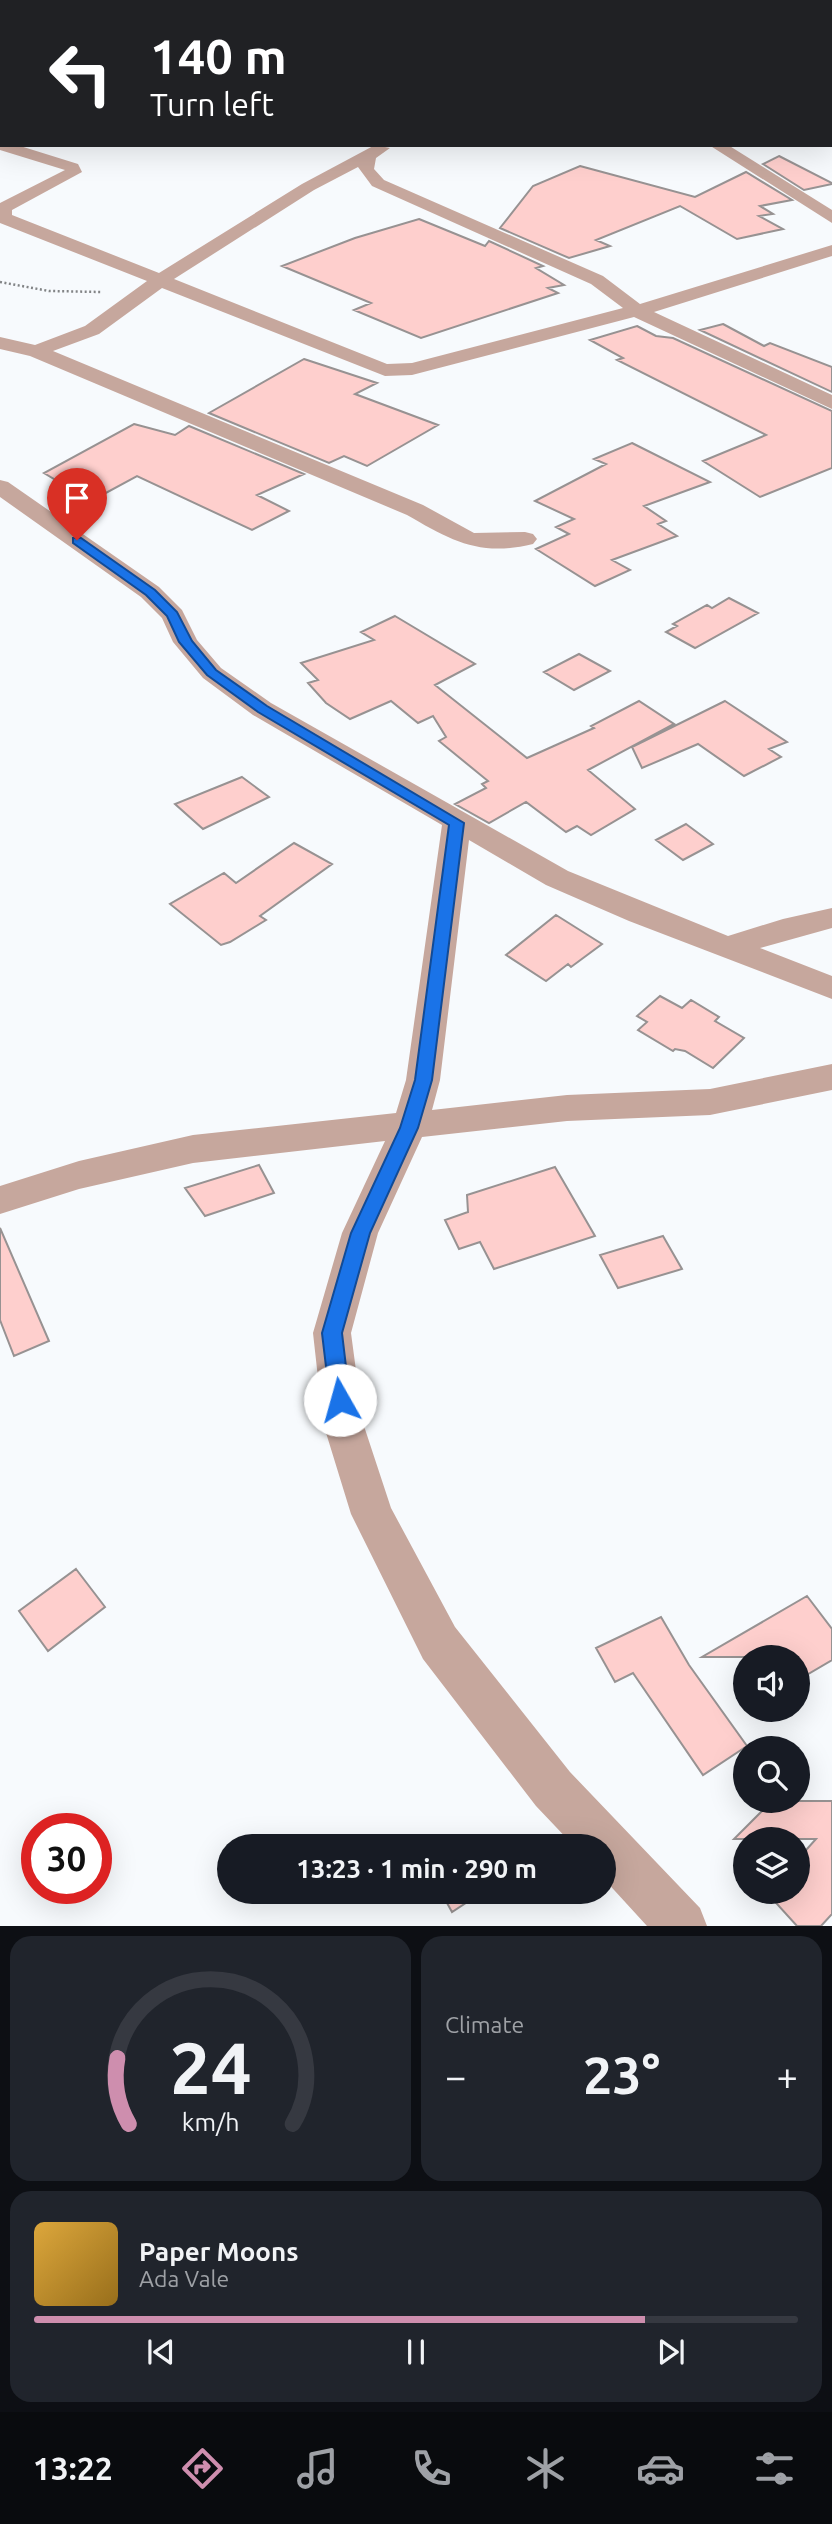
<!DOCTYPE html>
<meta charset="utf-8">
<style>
:root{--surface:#171b24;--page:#20242c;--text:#f1f3f6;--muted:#9ea1a6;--line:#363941;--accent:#ce8eae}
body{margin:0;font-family:Ubuntu,sans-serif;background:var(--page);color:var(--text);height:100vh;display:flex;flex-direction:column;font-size:26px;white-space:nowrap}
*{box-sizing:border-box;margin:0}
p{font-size:23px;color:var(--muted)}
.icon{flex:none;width:38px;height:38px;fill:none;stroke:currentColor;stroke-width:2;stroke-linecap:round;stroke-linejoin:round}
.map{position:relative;height:1926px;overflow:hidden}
.drawer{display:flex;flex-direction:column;gap:10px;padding:10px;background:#0d0f14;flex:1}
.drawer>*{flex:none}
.guide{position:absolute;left:0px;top:0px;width:833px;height:147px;box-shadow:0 7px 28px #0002;background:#202124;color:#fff;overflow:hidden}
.buttons{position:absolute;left:733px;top:1645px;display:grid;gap:14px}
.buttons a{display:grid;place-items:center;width:77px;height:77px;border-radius:50%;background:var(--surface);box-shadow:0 7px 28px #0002;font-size:35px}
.speed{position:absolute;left:21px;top:1813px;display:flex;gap:14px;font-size:35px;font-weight:700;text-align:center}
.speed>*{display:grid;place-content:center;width:91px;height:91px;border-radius:50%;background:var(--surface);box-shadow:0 7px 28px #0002;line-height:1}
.speed .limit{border:10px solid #d22;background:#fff;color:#111}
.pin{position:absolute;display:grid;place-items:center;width:60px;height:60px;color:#fff;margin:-72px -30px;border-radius:50% 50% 50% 0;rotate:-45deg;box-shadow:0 0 7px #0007}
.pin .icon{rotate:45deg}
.me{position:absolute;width:77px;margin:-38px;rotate:353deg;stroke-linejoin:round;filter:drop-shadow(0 0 5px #0008)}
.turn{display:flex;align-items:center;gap:24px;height:147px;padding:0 35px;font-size:32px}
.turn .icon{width:91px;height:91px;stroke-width:2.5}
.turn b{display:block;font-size:49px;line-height:60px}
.big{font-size:52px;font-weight:700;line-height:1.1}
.drawer .card{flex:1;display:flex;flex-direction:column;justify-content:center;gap:10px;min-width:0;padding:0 24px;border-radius:21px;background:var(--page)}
.drawer .dial{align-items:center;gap:0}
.dial svg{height:182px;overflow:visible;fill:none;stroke:var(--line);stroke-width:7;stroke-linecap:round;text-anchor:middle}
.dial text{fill:var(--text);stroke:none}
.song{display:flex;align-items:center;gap:21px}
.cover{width:84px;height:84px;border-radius:10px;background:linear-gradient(135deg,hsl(40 70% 55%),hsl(40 70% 35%))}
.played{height:7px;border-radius:4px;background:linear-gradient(90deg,var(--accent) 80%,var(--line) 80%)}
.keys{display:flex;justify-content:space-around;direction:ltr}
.heat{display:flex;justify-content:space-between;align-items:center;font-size:38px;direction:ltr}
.drawer .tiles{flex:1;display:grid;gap:10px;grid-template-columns:1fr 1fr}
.card:last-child{grid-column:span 2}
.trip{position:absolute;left:217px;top:1834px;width:399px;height:70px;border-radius:35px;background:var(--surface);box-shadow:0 7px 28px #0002;font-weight:700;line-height:70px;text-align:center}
.dock{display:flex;height:112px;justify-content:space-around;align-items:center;background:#090b0e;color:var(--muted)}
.dock .icon{width:49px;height:49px}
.dock .active{color:var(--accent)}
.dock b{font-size:32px;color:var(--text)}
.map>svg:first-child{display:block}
.building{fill:#fecfcd;stroke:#979292;stroke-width:2}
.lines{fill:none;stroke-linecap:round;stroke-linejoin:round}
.path{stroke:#828486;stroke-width:2.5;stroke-dasharray:2 2.5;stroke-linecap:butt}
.street{fill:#c6a79d;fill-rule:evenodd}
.route{fill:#1a73e8;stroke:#114b97;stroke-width:2}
</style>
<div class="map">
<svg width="832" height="1926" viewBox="0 0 832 1926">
<rect width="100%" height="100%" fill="#f7fafd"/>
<path class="building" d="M779 156 832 183V184L804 190 763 164Z
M580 166 695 197 746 172 792 200 760 206 773 214 759 216 783 229 737 239 680 206 596 240 610 246 569 258 500 228 533 186Z
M419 219 485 246 489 241 543 266 536 268 564 285 548 288 558 293 421 338 354 310 371 303 282 266 355 238Z
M723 324 764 346 770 343 832 367V392L700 330Z
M637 326 656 336 673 338 832 411V468L760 497 703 461 766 435 617 360 623 358 590 340Z
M304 359 377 383 355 394 438 425 367 466 344 456 329 463 209 413Z
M134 424 175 435 189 426 304 474 257 495 289 511 252 530 137 476 91 501 44 473Z
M632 443 710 482 644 506 666 521 658 524 677 536 612 560 630 570 595 586 536 549 569 534 556 527 574 519 535 501 606 464 594 459Z
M729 598 758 613 695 648 666 632 677 626 673 624 707 605 712 608Z
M395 616 475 664 435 685 527 758 594 728 591 726 639 701 674 724 588 770 635 809 591 835 577 826 566 832 526 802 489 823 455 804 486 788 482 784 488 781 439 741 446 737 433 716 418 723 391 701 350 719 326 703 308 683 318 680 301 663 374 640 361 632Z
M579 654 610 671 574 690 544 672Z
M725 701 787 742 769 749 781 757 744 776 698 744 642 768 632 747Z
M242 777 269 797 203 829 175 804Z
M686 824 713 844 683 860 656 840Z
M294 843 332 864 260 916 266 920 230 942 221 945 170 904 224 873 236 883Z
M556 915 602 944 571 967 568 964 546 981 506 955Z
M660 996 682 1008 691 1000 719 1017 715 1021 744 1038 713 1068 685 1051 675 1049 673 1051 638 1030 647 1022 637 1016Z
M259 1165 274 1193 205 1216 185 1188Z
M555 1167 595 1236 494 1269 480 1242 459 1249 445 1220 468 1212 467 1195Z
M0 1228 49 1341 14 1356 0 1320Z
M663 1236 682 1269 618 1288 600 1255Z
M76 1569 105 1607 48 1651 19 1611Z
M807 1596 832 1629V1660L798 1680V1657H702Z
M661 1617 689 1665 747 1746 703 1775 633 1673 615 1682 596 1648Z
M772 1801H832V1914L821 1926H797L767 1893 798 1892V1859L816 1839H734Z
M441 1892H476L478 1895 452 1912Z"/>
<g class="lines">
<path class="path" d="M0 282 49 291 102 292"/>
<path class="street" d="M304 0H322L323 2H305Z
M0 11 2 12V20L0 19Z
M0 140 2 145H17L78 164 82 172 12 210V215L159 273 302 184 375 145 390 148 376 158 374 169 384 180 603 276 640 304 832 245V256L654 312 832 395V409L634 317 412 375 385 376 162 288 99 334 53 351 423 505 474 533 525 532 533 534 537 539 533 544C480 557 452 541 407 515L30 356 0 349V337L35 345 85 326 147 281 0 223V203L65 170 0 150ZM358 167 372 186 591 284 623 308 412 363 387 364 174 279 314 190Z
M709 145H728L832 210V223Z
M0 480 8 482 159 587 182 610 197 640 221 668 271 703 568 871 728 936 783 919 832 908V928L760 948 832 976V999L629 921 546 885 469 840 440 1080 432 1110 567 1095 710 1089 832 1064V1090L710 1115 567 1121 422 1137 378 1233 351 1333 363 1423 391 1508 455 1627 570 1772 700 1908 707 1926H647L604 1879V1846H574L536 1806 423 1659 351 1514 323 1423 313 1333 342 1233 385 1141 193 1163 79 1189 0 1214V1186L79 1161 193 1135 396 1113 406 1080 442 825 253 715 203 678 173 642 162 618 141 597 0 497Z"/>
</g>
<path class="route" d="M73 538H81L155 590 177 612 192 641 216 670 267 706 464 823 432 1080 418 1128 370 1233 342 1333 350 1400 347 1407 340 1409 333 1407 330 1400 322 1333 351 1233 400 1128 415 1080 449 825 258 712 207 675 179 642 167 616 146 595 73 543Z"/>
</svg>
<div class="buttons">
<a><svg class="icon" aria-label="sound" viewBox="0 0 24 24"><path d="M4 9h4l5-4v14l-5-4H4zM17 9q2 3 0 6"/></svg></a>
<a><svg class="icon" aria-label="search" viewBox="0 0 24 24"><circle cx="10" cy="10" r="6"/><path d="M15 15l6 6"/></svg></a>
<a><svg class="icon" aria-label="layers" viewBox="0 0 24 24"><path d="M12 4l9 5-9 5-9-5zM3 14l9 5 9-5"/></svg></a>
</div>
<div class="speed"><div class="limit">30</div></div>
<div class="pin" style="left:77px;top:540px;background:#d93025"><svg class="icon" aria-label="arrive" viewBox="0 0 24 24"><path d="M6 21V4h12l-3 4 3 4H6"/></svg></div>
<svg class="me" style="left:340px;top:1400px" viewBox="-20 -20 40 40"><circle r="19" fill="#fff"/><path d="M0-13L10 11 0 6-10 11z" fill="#1a73e8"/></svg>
<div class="trip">13:23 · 1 min · 290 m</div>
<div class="guide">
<div class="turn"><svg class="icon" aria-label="left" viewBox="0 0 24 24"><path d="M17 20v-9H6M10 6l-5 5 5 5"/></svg><div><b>140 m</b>Turn left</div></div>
</div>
</div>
<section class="drawer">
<div class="tiles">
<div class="card dial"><svg viewBox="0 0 100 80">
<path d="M14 69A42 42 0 1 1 86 69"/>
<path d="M14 69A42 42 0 0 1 9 40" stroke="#ce8eae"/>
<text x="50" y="56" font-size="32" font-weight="700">24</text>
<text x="50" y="72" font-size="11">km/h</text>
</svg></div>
<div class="card"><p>Climate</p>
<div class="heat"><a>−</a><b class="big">23°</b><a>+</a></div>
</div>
<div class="card">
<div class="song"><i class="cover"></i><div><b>Paper Moons</b><p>Ada Vale</p></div></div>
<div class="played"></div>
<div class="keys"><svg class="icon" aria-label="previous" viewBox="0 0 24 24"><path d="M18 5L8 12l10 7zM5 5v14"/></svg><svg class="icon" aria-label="pause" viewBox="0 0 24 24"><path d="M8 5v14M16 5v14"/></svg><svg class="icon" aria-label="next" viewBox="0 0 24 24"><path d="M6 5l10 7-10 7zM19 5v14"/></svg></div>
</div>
</div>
</section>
<nav class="dock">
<b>13:22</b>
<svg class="icon active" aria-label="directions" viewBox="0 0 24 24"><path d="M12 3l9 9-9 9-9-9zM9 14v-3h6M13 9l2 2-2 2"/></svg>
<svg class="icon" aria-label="music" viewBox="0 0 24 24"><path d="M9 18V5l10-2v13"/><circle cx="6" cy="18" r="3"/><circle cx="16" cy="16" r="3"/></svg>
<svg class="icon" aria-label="phone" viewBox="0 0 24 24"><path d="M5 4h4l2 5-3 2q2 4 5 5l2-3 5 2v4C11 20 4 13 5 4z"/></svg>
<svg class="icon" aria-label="climate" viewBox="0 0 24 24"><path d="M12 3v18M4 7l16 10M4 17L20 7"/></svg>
<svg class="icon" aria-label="car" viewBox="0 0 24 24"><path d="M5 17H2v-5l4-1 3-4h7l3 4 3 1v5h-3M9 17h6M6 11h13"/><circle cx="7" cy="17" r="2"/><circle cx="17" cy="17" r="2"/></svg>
<svg class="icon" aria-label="filters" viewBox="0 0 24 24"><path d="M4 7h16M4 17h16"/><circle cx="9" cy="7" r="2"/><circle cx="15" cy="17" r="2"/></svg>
</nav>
